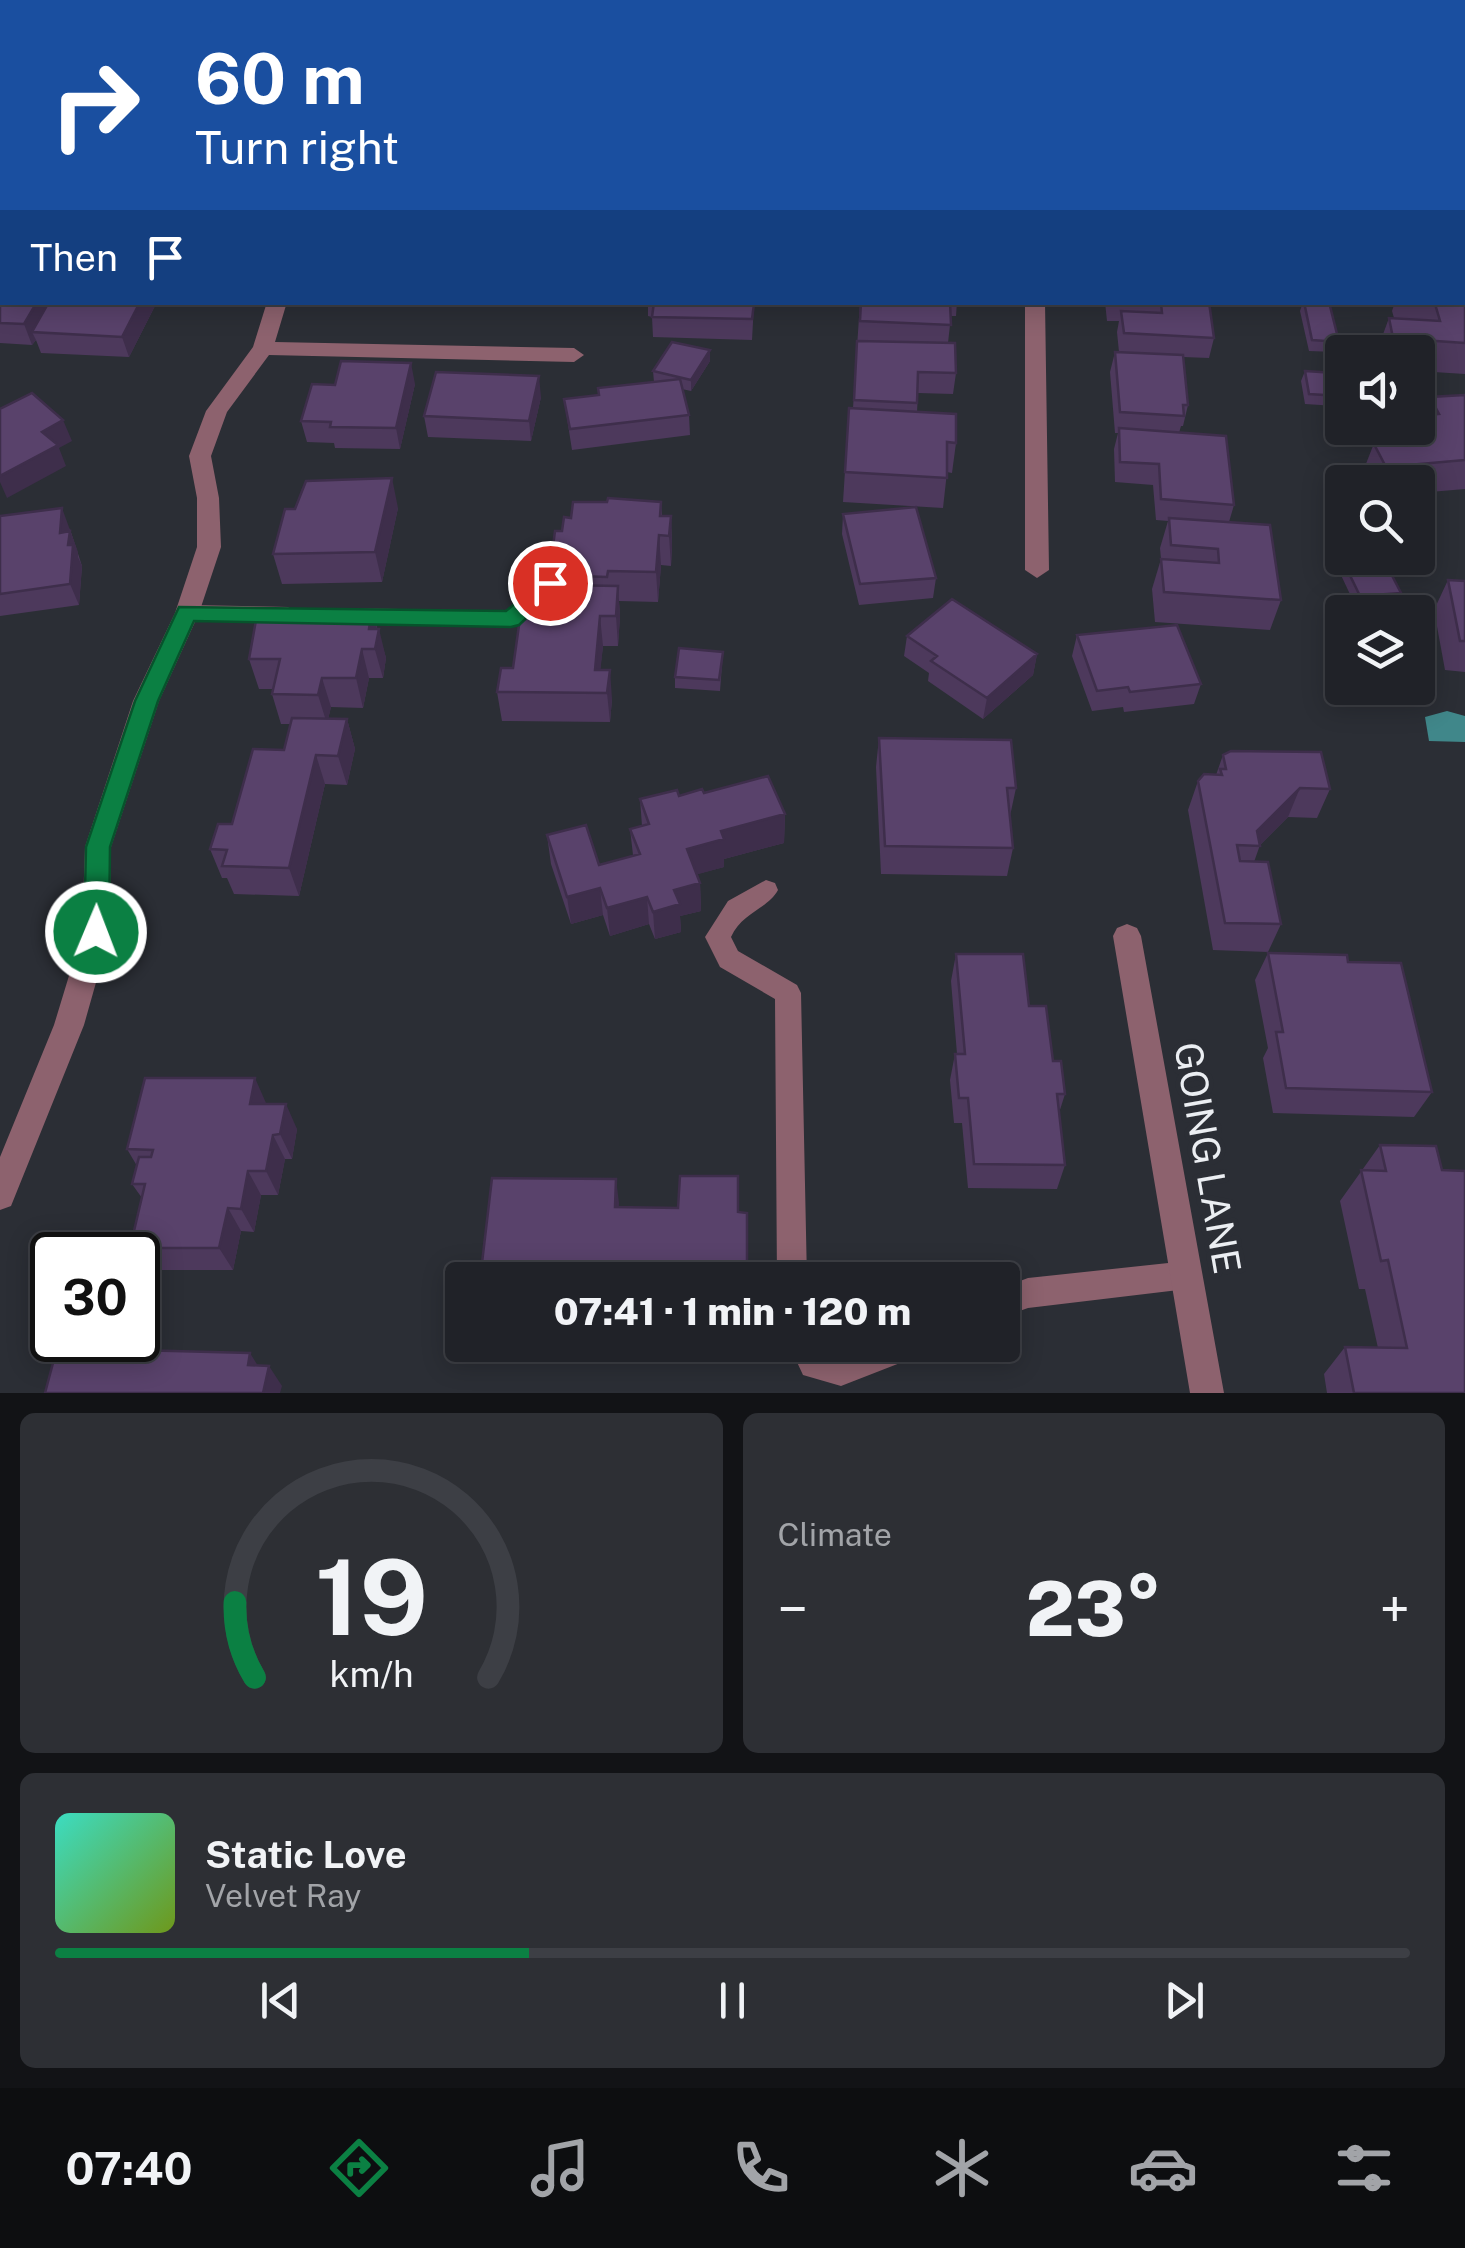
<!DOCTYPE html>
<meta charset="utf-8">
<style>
:root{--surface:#202228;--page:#2d2f34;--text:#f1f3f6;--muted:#a2a4a8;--line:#3d3f45;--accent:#0b8043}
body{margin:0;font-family:"Public Sans",sans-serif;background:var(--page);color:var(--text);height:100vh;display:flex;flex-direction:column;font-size:38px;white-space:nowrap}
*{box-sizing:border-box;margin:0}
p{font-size:32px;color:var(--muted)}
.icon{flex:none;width:55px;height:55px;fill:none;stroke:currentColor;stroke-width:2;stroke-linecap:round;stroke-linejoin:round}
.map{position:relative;height:1393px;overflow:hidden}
.drawer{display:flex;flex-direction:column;gap:20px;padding:20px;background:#121316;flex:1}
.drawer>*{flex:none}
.hud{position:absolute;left:0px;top:0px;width:1465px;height:305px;box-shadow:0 5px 25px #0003,0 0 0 2px var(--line);background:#1a4fa0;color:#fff;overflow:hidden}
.fabs{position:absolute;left:1325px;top:335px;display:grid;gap:20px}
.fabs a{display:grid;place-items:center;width:110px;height:110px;border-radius:10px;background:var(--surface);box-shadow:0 5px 25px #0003,0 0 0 2px var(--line);font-size:50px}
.speed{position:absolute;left:30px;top:1232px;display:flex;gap:20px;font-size:50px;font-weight:700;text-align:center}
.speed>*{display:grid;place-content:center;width:130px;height:130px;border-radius:50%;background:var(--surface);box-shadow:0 5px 25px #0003,0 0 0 2px var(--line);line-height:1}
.speed .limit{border:5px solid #111;border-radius:15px;background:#fff;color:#111}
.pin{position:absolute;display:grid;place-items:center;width:85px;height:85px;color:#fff;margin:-42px;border:5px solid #fff;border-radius:50%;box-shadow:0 2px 10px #0007}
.me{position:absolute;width:110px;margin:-55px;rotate:1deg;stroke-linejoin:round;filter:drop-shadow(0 0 8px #0008)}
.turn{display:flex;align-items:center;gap:35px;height:210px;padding:0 30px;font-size:45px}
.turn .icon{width:130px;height:130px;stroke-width:2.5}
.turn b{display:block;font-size:70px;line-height:85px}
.then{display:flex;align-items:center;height:95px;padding:0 30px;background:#0003;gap:20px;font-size:38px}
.big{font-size:75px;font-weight:800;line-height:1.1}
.drawer .widget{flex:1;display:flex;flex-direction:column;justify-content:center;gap:15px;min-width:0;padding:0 35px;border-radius:15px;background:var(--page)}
.drawer .dial{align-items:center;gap:0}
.dial svg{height:260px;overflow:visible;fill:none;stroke:var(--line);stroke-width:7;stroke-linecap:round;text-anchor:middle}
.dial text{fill:var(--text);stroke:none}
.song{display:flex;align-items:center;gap:30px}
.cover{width:120px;height:120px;border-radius:15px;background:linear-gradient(135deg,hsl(170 70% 55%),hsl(80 70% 35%))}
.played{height:10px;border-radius:5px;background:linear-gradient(90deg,var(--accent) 35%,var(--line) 35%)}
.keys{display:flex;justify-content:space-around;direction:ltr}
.heat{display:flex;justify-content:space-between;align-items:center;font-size:55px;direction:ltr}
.drawer .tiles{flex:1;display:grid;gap:20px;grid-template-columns:1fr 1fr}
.widget:last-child{grid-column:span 2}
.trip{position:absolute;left:445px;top:1262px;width:575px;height:100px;border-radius:10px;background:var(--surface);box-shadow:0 5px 25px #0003,0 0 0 2px var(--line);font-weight:800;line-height:100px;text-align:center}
.dock{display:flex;height:160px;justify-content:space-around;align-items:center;background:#0d0e10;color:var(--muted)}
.dock .icon{width:70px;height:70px}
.dock .selected{color:var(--accent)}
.dock b{font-size:45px;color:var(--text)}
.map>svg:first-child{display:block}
.water{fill:#40878a}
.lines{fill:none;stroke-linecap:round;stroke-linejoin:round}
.service{fill:#8d626e;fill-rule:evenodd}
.minor{fill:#8d626e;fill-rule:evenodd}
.wall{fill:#4d395c}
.shaded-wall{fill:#3e2e4b}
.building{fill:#59426b;stroke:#3e2e4b;stroke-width:2.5}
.route{fill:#0b8043;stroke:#07532c;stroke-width:2.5}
.labels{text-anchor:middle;stroke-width:10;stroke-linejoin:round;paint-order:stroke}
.near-street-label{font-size:38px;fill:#ebeef2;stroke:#2b2e35}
</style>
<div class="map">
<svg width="1465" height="1393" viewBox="0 0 1465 1393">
<rect width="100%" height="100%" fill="#2b2e35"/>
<path class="water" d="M1447 711 1465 716V742L1429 741 1425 717Z"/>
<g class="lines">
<path class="service" d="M551 575 559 578 562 583 559 588 519 625 511 627 345 624 334 616 345 608 506 611 543 578Z
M187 605 288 607 299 615 288 623 187 621 176 613Z
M766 880 775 883 778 890C768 909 742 912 731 937L738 951 797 985 801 993 807 1280H777L775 999 720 967 705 937 728 901Z
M1187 1261 1197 1265 1202 1275 1197 1285 1187 1289 1028 1308 1002 1317V1288L1028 1278Z
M789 1345H820L824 1351 841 1356 869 1345H922L918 1356 841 1386 803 1375Z"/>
<path class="minor" d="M371 0H387V2H371Z
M1454 0H1465V13L1462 2Z
M0 71H2V81H0Z
M0 251H2V263H0Z
M267 302H287L275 342 574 348 584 355 574 362 269 355 227 412 211 456 219 498 221 547 199 613 159 701 111 847 110 933 84 1025 11 1206 0 1210V1157L54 1025 82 933 85 847 133 701 175 613 197 547V498L189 456 206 411 253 347Z
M1025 302H1045L1049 570 1037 578 1025 570Z
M1127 924 1137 928 1141 936 1224 1393H1190L1113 936 1117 928Z"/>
</g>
<path class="wall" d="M0 0H25L26 2H2V44H0Z
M249 0H296L294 2Z
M847 0H964V2H847Z
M1086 0H1189V2H1085Z
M1339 0H1387L1386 2H1333V1H1340Z
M0 83H2V135H0Z
M0 165H2V219H0Z
M0 266 2 302H157L129 357 41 353 36 340 32 345 0 343Z
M1465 280V374L1418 371V352H1378V348L1389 318H1394L1392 311 1395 302H1462Z
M648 302H737L754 304 752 340 653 337 652 317 648 316Z
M860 302H957L956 316H951L948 343 956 373 953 394 918 393 917 412 956 443 952 473 947 472 943 508 843 502 849 408H853Z
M1105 302H1209L1214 338 1209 358 1183 357 1188 405 1183 426H1181L1179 433 1234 505 1229 522 1281 600 1270 630 1155 622 1152 589 1161 559 1160 548 1168 521 1156 520 1153 485 1115 482 1114 449 1118 433H1115L1110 372 1115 352H1119L1117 332 1119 321H1107Z
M1303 302H1329L1339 342 1336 352 1309 351 1300 311Z
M710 350V361L691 391 682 389 689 415 690 435 572 450 564 399 598 395V388L654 382 653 371Z
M1305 371 1340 396 1336 406 1305 404 1301 381Z
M415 384 400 449 335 448 334 443 307 442 301 421Z
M1465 395V489L1418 493V482H1366L1362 474 1380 428H1418L1430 397Z
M541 397 531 441 428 437 424 416Z
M661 502 662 516H671L672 546 671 566 661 565 658 602 619 601 620 616 618 646H603L600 670 612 699 610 722 502 721 497 692 513 668 558 611 559 605H553L549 575 562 531 571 518Z
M398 508 382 582 282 584 273 554 295 509Z
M843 514 936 578 933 598 859 605 842 534Z
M0 516 70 529 82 566 79 605 0 616Z
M1344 563 1401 593 1396 603 1356 607 1340 573Z
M1448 580 1465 581V672L1445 670 1434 610Z
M372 610 386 658 383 678H369L363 708 331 707 328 719H347L355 749 347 785 325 784 299 896 234 894 227 878H222L210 849 232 824 284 750 291 724H281L272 694 273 689H259L249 659Z
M1077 635 1201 684 1194 704 1124 712 1123 707 1092 711 1072 656Z
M907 636 1037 654 1033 675 983 719 928 681 929 673 904 656Z
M723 652 720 691 675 688V677Z
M879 738 1016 788 1010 816 1013 848 1007 876 881 874 876 767Z
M1223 755 1330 789 1317 818 1288 817 1260 845 1254 862 1281 924 1268 952 1213 950 1188 810 1198 781 1216 775Z
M704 793 785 814 784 843 724 859V867L697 874 700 883 701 911 680 916 681 932 655 939 649 924 610 936 603 915 571 924 551 864 547 835 599 865 633 855 630 829 642 826 640 799Z
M1268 953 1348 962 1432 1092 1414 1117 1273 1113 1263 1058 1268 1048 1255 980Z
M956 954 1029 1006 1053 1061 1065 1094 1059 1113 1065 1165 1057 1189 968 1188 962 1123H954L950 1080 955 1054H957L951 981Z
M266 1104 297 1129 292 1159H285L278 1195H261L254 1232 241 1231 233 1270H146L138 1258V1255H135L130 1248 142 1198 132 1184 137 1166 127 1149Z
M1380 1145 1465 1393H1327L1324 1374 1345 1347 1378 1348 1365 1289H1359L1340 1201Z"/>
<path class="shaded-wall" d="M37 302H57L32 332 36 340 32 345 24 324Z
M140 302H157L129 357 122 337Z
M710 350V361L691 391V380Z
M411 363 415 384 400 449 396 428Z
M539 376 541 397 531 441 529 421Z
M63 420 72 441 59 448 66 466 7 498 0 482V476L42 432Z
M392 478 398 508 382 582 375 552Z
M62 508 78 552V557L82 566 79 605 70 584 60 533Z
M671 516 672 546 671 566 669 536Z
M659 535 661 565 658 602 656 572Z
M618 586 620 616 618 646 616 616Z
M372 610 378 633 379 629 386 658 383 678 369 629Z
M600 616 603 646 598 693 595 670Z
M362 649 369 678 363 708 356 678Z
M1037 654 1033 675 983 719 987 698Z
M610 670 612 699 610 722 607 693Z
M322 678 331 707 327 724 318 695Z
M347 719 355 749 347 785 338 756Z
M316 755 325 784 299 896 289 868Z
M1300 788 1288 817 1259 846 1257 831Z
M785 814 784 843 724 859V867L688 877 687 849 721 831Z
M700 883 701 911 680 916 681 932 655 939 653 912 674 890Z
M600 888 603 915 571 924 567 897Z
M647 897 649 924 610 936 607 908Z
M255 1078 266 1103 250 1104Z
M286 1104 297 1129 292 1159 280 1134Z
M273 1135 285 1159 278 1195 266 1171Z
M248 1171 261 1195 254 1232 241 1209Z
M616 1179 619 1203 618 1230 615 1207Z
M228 1208 241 1231 233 1270 219 1248Z
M250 1353 263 1374 248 1365Z
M269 1366 282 1386 280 1393H263Z"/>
<path class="building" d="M0 0H19L17 2H2V21L0 24Z
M452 0H507V2H451Z
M865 0H964V2H865Z
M1087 0H1136L1141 2H1087Z
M0 83H2V115H0Z
M0 165H2V199H0Z
M0 266H2V302H37L24 324 0 323Z
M1462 284H1465V343L1393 338 1389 318 1440 321 1435 304 1416 302H1462Z
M49 302H140L122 337 32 332Z
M654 302H736L754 304 752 319 652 317Z
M861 302H950L951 325 860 321Z
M1159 302H1209L1214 338 1124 333 1121 311 1162 313 1161 303Z
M1304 302H1329L1339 342 1312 340Z
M857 341 955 343 956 373 918 372 917 403 854 400Z
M672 342 710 350 691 380 653 371Z
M1115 352 1183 355 1188 405H1183L1184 416 1120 412Z
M341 361 411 363 396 428 330 427 331 422 301 421 312 384 335 385Z
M1305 371 1335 373 1340 396 1309 394Z
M436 372 539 376 529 421 424 416Z
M680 379 689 415 570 429 564 399 599 395 598 388Z
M32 393 63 420 42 432 58 445 0 476V409Z
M1465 395V460L1386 467 1374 444 1397 442 1389 428H1418V416L1439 414 1430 397Z
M849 408 956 414V443L947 442V478L845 472Z
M1119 428 1226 436 1234 505 1161 499 1159 464 1120 462Z
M392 478 375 552 273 554 285 509H295L306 481Z
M608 498 661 502 660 516H671L669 536 659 535 656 572 608 571 607 577 549 575 555 531H562L564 517 571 518 573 502H607Z
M916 507 936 578 860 584 843 514Z
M62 508 60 533 70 531 68 545H73L70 584 0 594V516Z
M1169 518 1270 525 1281 600 1164 592 1161 559 1219 563 1218 549 1171 545Z
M1384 560 1401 593 1360 596 1344 563Z
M1448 580 1465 581V641H1460Z
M561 585 618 586 616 616H600L595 670H610L607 693 497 692 501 668H513L521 611H558Z
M952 599 1037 654 987 698 931 661 937 656 907 636Z
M258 609 372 610 369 629H379L375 649H362L356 678H322L318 695 272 694 280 659H249Z
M1177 625 1201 684 1130 692 1128 687 1097 691 1077 635Z
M679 648 723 652 719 680 675 677Z
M292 718 347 719 338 756 316 755 289 868 222 866 227 850 210 849 218 824H232L253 749 284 750Z
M879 738 1011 740 1016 788H1007L1013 848 885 846Z
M1231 751 1321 752 1330 789 1300 788 1257 831 1260 846 1237 845 1240 861 1268 862 1281 924 1225 923 1198 781 1204 774 1222 775 1220 769H1226L1223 755Z
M768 776 785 814 721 831 724 839 687 849 700 883 674 890 680 904 653 912 647 897 607 908 600 888 567 897 547 835 586 825 599 865 640 854 630 829 649 824 640 799 677 790 679 796 702 789 704 793Z
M1268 953 1347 955 1348 962 1401 963 1432 1092 1286 1088 1276 1032H1283Z
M956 954H1023L1029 1006H1046L1053 1061H1061L1065 1094H1057L1065 1165 974 1164 968 1098H959L955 1054H965Z
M145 1078H255L250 1104H286L280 1134 273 1135 266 1171H248L241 1209 228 1208 219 1248H130L145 1184H132L139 1157H151L153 1150 127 1149Z
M1380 1145 1436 1146 1442 1170 1465 1171V1393H1354L1345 1347 1407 1348 1388 1260 1381 1261 1361 1170 1386 1171Z
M680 1176H738V1212L747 1213V1280H480L492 1178 616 1179 615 1207 678 1208Z
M57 1348 250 1353 248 1365 269 1366 263 1393H45Z"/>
<path class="route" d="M550 575 558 578 561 583 558 588 519 625 511 627 194 621 158 701 110 847 109 932 105 940 96 943 87 940 84 932 86 847 135 701 179 607 506 611Z"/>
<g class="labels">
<g class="near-street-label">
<text transform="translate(1207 1158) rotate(80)" y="13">GOING LANE</text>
</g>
</g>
</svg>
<div class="fabs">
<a><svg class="icon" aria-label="sound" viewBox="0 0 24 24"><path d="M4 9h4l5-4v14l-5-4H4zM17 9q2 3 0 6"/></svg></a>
<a><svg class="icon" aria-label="search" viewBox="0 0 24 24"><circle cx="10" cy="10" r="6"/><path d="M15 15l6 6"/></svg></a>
<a><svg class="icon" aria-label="layers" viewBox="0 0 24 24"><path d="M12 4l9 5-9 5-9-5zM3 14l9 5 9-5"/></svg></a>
</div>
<div class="speed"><div class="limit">30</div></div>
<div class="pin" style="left:550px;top:583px;background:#d93025"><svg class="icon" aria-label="arrive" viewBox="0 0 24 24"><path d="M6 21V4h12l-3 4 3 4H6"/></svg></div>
<svg class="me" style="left:96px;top:932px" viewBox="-20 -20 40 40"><circle r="17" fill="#0b8043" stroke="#fff" stroke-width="3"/><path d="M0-11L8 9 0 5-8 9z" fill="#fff"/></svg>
<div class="trip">07:41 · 1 min · 120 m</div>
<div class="hud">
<div class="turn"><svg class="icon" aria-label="right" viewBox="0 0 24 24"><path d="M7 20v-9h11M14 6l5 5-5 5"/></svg><div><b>60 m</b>Turn right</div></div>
<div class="then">Then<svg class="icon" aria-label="arrive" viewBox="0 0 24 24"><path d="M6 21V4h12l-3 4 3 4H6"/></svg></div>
</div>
</div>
<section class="drawer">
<div class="tiles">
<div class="widget dial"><svg viewBox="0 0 100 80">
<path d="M14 69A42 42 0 1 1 86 69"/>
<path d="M14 69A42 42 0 0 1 8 46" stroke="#0b8043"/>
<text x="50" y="56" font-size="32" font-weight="700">19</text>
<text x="50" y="72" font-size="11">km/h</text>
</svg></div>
<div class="widget"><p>Climate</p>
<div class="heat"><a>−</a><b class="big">23°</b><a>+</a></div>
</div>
<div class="widget">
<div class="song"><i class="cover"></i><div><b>Static Love</b><p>Velvet Ray</p></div></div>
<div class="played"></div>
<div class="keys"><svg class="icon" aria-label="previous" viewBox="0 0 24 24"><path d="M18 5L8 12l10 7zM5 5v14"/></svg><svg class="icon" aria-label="pause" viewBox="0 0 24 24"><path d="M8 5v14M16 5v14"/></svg><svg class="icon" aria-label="next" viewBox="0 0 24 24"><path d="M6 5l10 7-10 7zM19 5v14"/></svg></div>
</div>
</div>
</section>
<nav class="dock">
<b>07:40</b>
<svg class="icon selected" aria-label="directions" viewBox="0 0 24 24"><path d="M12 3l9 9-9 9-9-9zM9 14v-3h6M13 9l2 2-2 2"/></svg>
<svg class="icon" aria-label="music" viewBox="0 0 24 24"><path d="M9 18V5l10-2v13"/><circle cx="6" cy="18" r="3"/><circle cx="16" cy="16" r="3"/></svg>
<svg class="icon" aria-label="phone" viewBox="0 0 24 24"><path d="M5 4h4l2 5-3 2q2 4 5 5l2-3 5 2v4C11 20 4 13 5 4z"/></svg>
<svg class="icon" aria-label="climate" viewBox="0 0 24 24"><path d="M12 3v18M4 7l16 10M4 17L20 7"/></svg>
<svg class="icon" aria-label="car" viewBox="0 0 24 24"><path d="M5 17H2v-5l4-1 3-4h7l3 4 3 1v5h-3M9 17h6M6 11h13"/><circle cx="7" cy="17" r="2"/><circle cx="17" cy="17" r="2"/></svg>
<svg class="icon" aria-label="filters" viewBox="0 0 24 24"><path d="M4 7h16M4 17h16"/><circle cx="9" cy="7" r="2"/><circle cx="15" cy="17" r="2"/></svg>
</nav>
